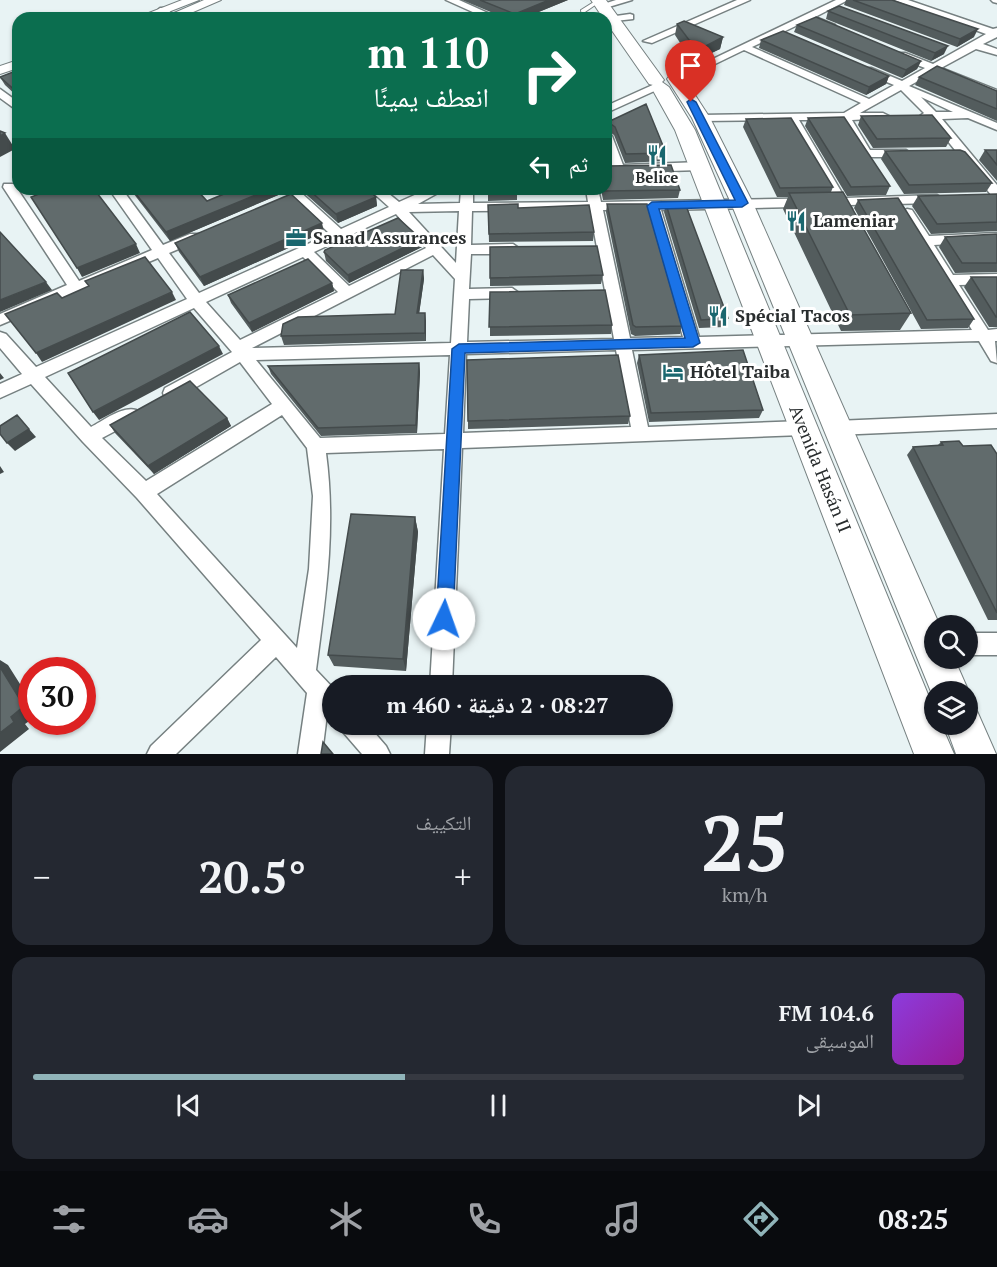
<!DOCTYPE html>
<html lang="ar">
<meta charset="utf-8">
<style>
:root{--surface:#171b24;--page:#242831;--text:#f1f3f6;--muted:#9ea1a6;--line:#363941;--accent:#90b4b9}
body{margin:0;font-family:"PT Serif","Noto Naskh Arabic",serif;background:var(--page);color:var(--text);direction:rtl;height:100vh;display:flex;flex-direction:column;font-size:22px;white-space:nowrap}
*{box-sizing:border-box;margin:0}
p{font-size:20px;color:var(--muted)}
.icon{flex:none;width:33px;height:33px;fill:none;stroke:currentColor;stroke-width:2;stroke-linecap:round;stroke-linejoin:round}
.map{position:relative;height:754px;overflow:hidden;direction:ltr}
.sheet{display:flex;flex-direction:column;gap:12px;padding:12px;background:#0d0f14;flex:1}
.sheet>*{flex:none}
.guide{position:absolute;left:12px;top:12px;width:600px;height:183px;border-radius:18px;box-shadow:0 2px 4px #0004;direction:rtl;background:#0b6e4f;color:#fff;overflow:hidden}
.buttons{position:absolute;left:924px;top:615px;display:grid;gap:12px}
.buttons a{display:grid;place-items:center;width:54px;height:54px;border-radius:50%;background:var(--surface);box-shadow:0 2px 4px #0004;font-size:30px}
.speed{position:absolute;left:18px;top:657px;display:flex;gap:12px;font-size:30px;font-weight:700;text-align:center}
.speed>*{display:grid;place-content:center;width:78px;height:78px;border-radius:50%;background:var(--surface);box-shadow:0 2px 4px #0004;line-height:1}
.speed .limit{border:9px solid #d22;background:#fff;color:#111}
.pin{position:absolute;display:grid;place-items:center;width:51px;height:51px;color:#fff;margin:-62px -26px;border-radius:50% 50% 50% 0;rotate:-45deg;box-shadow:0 0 6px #0007}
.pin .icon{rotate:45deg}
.me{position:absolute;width:66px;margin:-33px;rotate:3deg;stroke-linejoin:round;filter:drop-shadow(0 0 4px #0008)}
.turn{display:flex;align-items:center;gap:21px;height:126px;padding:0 24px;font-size:27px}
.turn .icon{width:78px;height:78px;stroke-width:2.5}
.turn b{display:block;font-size:42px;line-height:51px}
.then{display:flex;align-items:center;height:57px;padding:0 24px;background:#0003;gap:12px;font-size:22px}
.big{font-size:45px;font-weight:700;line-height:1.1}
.sheet .widget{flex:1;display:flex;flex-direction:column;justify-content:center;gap:9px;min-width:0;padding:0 21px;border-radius:18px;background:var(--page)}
.sheet .dial{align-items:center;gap:0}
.dial b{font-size:78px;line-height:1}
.song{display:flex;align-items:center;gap:18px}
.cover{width:72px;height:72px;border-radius:9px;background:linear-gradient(135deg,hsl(270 70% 55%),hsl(300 70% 35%))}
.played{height:6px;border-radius:3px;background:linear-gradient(90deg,var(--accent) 40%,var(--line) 40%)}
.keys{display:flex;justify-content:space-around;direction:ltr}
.heat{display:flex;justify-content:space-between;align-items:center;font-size:33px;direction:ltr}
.sheet .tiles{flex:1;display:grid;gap:12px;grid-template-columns:1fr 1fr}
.widget:last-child{grid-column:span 2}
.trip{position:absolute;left:322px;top:675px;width:351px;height:60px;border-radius:30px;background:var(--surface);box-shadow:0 2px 4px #0004;font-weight:700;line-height:60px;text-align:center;direction:rtl}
.tab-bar{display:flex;height:96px;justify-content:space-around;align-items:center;background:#090b0e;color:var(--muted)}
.tab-bar .icon{width:42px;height:42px}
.tab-bar .selected{color:var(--accent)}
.tab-bar b{font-size:27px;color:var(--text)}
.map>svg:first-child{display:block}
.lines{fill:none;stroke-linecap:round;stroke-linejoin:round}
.service-casing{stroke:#768081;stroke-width:2}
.minor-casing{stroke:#768081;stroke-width:3}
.tertiary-casing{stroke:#768081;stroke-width:2}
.primary-casing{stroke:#768081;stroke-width:2}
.service{fill:#fff;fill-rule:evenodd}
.minor{fill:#fff;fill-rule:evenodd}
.tertiary{fill:#fff;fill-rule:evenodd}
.primary{fill:#fff;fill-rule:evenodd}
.wall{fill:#535c5d}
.shaded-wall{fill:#444b4c}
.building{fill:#616b6c;stroke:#444b4c;stroke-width:1.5}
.route{fill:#1a73e8;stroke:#114b97;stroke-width:1.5}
.labels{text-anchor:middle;stroke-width:6;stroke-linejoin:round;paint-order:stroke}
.far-poi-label{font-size:15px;font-weight:bold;fill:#292d2e;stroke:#fff}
.poi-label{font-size:18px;font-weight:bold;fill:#292d2e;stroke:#fff;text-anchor:start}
.street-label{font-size:18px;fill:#292d2e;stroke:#fff}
</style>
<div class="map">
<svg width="997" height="754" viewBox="0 0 997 754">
<rect width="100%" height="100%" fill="#e8f3f4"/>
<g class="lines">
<g class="service-casing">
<path id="service" d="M597 0 601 1 585 12 586 18H582L581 10Z"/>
</g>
<g class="minor-casing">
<path id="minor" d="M446 0H459L499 18H486Z
M616 0H632L602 9 597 6Z
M737 0H750L652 43 643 41Z
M836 0H848L815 17 835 25V29H829L808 20 752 47 869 99 894 85 863 72V68H871L902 81 925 68 897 57V53H905L933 64 986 34 894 0H908L993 29 997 28V37L983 44 997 49V55L976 49 941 68 997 90V97L934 72 909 86 997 123V130L968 118 942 119 997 185V197L992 196 930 119 922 118 920 116 924 113 901 90 860 113H883L889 116 887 118 852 120 870 150H906L912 154 910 157H864L863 152 840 120H799L845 198 937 195 944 199 937 203 849 205 852 209 845 213 840 212 836 206 661 210 699 337 972 330 900 213 907 209 912 210 929 236 997 233V241L934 245 953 275 997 274V284L959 285 988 330 997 329V341H995L997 363 991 361 979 341 632 350 648 427 803 421 809 423 812 428 809 433 803 435 462 448 452 686H430L444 449 326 453C336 529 326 594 316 670L333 688V716L327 714 322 754H298L307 693 276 657 176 754H147L151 746 261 640 137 498 83 442 31 384 0 398V384L22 374 0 348V332L6 334 36 367 187 299 158 258 0 325V314L67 285 3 187 4 184H14L79 281 152 250 109 189H122L163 245 190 234H200L202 237 200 240 169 253 199 293 330 234 283 189H297L341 229 389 207 369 189H383L399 202 428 189H445L418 204 460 203 461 189H473V203L588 202 586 189H598L601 202 832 198 787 120 701 121 695 118 701 115 844 113 861 103 744 50 680 81 676 82 671 79ZM921 97 953 112H936ZM590 210 614 339 467 342 469 299 512 298 519 293 512 288 469 289 471 254H513L520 249 513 244 471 245 472 211ZM603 210H647L683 337 630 338ZM459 211 456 263 409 212ZM396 214 426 248 349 286 314 252ZM433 255 455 279 451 343 252 348ZM303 257 338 292 240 340 206 302ZM194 308 232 352 165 388 163 393 165 398 171 400 177 398 240 362 272 404 146 481 102 438 136 420 139 415 136 410C122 406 103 421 91 427L45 377ZM616 350 631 427 463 433 466 354ZM450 355 445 434 320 438 256 360ZM282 415 307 448 313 496 309 569 297 648 157 494Z
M991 0H997V3L993 2Z
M160 8H166L177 18H166L158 10Z
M630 14 633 15V19L606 22V18H602Z
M657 83 661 84V88L606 113V106Z
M0 89 18 102V111L0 98Z
M606 132 612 136 623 165 700 162 706 166 700 170 606 173V165H610L606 153Z
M997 414V428L836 435 830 433 827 428 830 423 836 421Z
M968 633H997V655H968Z
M340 724H367L386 746 390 754H362L343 732Z
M427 724H451L449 754H425Z"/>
</g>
<g class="tertiary-casing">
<path id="tertiary" d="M182 0H199L153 18H136Z
M204 0H221L184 16H176L174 13Z
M18 60V68L0 74V66Z"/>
</g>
<g class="primary-casing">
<path id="primary" d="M591 0H606L664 80 662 82 669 87 695 130 934 709V724H941L954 754H914L675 130 651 87 653 85 649 84 606 22V18H603Z
M676 74 682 75 710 118 753 203 940 626H934V658H954L969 692 968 695V692H934V699L731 203 692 118 667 79 670 75Z
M968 706 977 711 996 754H956L945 724H968Z"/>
</g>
<use href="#service" class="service"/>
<use href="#minor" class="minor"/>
<use href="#tertiary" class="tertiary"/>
<use href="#primary" class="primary"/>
</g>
<path class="wall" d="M462 0H568L524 18H505Z
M846 0H892L974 37 957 47 844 5Z
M828 11 944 54 931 61 826 19Z
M677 24 723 37 720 49 701 58 686 52 675 35Z
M797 25 921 61 917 69 902 78 794 32Z
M761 40 889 76 886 84 866 95 759 48Z
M18 70V97L5 85 0 77Z
M919 77 997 91V121L915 85Z
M861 116 951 138 946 147 873 148 858 125Z
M808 118 890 186 886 195 847 196 805 126Z
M746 119 833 187 831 192 911 313 900 330 841 331 783 209 788 197H777L743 127Z
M608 122 666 153 665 161 625 163 614 135 607 130Z
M985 150H997V181L979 160Z
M885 151 992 183 986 192 904 194 881 159Z
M130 189H196L207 201 233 191 231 189H282L283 193 170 241Z
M300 189H367L376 197 377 206 338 223Z
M488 189H517V200L488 201Z
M601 189H606L680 190 678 198 603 200Z
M997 194V231L931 234 912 206 918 196Z
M858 200 974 319 968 328 921 329 854 208Z
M607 204 682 326 680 334 635 336 631 334 606 212Z
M666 204 728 318 725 327 699 328 664 212Z
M488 205 594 232 593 241 489 242Z
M324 232 204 286 179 252 175 243Z
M997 234V272L955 273 939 247 945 237Z
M421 239 422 247 349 283 326 261 324 252Z
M490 247 603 275 601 284 490 286Z
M423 270 424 279 419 313 426 321V341L284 345 281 336 395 314Z
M971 277H997V327H989L964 287Z
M332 283 334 291 252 332 231 303 228 295Z
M490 292 612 325 611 334 490 336Z
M639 355 763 410 759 418 649 422 637 363Z
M419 363 420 372 417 433 321 436 271 374 268 366Z
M630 416 628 424 468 429V421Z
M227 418 231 426 154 474 115 433 110 425Z
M941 442 997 454V620H988L907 455 913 447 937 446Z
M415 517 418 532 406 671 334 666 328 655Z"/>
<path class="shaded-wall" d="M549 0H568L524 18H515V14Z
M978 29 974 37 957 47 960 39Z
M723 37 720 49 701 58 704 47Z
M948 46 944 54 931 61 935 53Z
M921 61 917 69 902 78 906 70Z
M889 76 886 84 866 95 869 87Z
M5 133 15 149 0 157V136Z
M270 189H282L283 193 170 241 166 232Z
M376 197 377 206 338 223 336 214Z
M322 223 324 232 204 286 200 277Z
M421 239 422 247 349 283 348 275Z
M136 244 140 253 82 277 77 268Z
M423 270 424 279 418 322 417 313Z
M46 282 52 290 0 312V300Z
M332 283 334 291 252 332 249 323Z
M172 292 176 300 42 362 36 353Z
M425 313 426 321V341L425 333Z
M219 346 223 354 99 420 93 412Z
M419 363 420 372 417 433 416 425Z
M0 373 4 378 0 380Z
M227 418 231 426 154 474 148 466Z
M29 429 36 437 15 451 7 443Z
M0 466 4 472 0 474Z
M415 517 418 532 406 671 403 659Z
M0 660 8 665 32 703V719L25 724 29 729 0 752V733L11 717 0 667Z"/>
<path class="building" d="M480 0H549L515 14Z
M853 0H892L978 29 960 39Z
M839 6 948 46 935 53 828 11Z
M167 15 170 18H159Z
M816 17 921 61 906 70 797 25Z
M684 21 723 37 704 47 689 40 677 24Z
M783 31 889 76 869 87 761 40Z
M937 66 997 91V109L919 77Z
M18 70V93L0 77Z
M646 104 666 153 626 154 615 127 608 122Z
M932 115 951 138 877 139 861 116Z
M844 117 890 186 851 187 808 118Z
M791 118 833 187 780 188 746 119Z
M0 131 5 133 0 136Z
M960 150 965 152 992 183 909 185 885 151Z
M985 150H997V165Z
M671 165 680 190 604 191V189H606V166Z
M52 189H94L136 244 77 268 31 197Z
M132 189H196L207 201 236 189H270L166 232Z
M308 189H367L376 197 336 214Z
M488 189H517V192H488Z
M843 192 911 313 850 315 789 193Z
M291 194 322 223 200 277 175 243Z
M997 194V222L937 224 918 196Z
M898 198 974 319 927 320 858 200Z
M685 203 728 318 701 320 666 204Z
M518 204V208L589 205 594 232 489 234 488 205Z
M607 204H647L682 326 636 327 633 325Z
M398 218 421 239 348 275 324 252 325 250Z
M0 232 46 282 0 300Z
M997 234V263H962L945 237Z
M597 246 603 275 490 278V247Z
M145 257 172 292 36 353 5 314 57 293 62 298 89 286 85 281Z
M308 259 332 283 249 323 228 295Z
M401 270H423L417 313H425V333L281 336 283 324 298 317 395 314Z
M971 277H997V317H996Z
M605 290 612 325 489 327 490 292Z
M190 312 219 346 93 412 68 373Z
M743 350 763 410 651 413 639 355Z
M618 355 630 416 468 421 467 360Z
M419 363 416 425 318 428 268 366Z
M190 381 227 418 148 466 110 425Z
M17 415 29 429 7 443 0 434V426Z
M959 441 963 446 991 445 997 454V613L913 447 943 445 941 442Z
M351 514 415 517 403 659 328 655Z
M0 667 24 706 11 717 14 722 0 733Z
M323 742 333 754H321Z"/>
<path class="route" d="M691 99 696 102 748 203 742 207 659 209 700 343 693 347 465 353 453 619 451 625 444 628 438 625 436 619 452 349 459 344 685 338 647 206 652 202 735 200 687 102Z"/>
<defs>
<g id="restaurant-bare" transform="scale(1.62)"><path d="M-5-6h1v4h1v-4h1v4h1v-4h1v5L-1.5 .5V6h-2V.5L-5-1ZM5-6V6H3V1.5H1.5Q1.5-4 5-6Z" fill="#1a676f" stroke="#fff" stroke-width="2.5" paint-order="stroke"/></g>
<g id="office-bare" transform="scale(1.62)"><path d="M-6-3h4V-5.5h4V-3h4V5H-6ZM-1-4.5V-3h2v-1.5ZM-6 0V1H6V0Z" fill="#1a676f" stroke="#fff" stroke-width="2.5" paint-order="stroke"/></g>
<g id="hotel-bare" transform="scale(1.62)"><path d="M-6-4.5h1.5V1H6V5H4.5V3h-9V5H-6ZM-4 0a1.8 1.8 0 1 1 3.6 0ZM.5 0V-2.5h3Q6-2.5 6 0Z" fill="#1a676f" stroke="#fff" stroke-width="2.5" paint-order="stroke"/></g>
</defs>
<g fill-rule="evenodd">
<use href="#restaurant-bare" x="657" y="155"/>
<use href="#restaurant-bare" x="796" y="221"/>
<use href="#office-bare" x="296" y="238"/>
<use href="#restaurant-bare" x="718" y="316"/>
<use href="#hotel-bare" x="673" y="372"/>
</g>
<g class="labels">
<g class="far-poi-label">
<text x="657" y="183">Belice</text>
</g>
<g class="poi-label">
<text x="813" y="227">Lameniar</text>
<text x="313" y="244">Sanad Assurances</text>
<text x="735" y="322">Spécial Tacos</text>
<text x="690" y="378">Hôtel Taiba</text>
</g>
<g class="street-label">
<text transform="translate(820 469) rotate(68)" y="6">Avenida Hasán II</text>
</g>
</g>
</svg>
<div class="buttons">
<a><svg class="icon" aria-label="search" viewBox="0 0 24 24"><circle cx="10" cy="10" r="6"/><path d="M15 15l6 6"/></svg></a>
<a><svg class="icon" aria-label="layers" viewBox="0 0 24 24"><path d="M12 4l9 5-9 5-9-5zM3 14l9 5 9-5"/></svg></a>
</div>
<div class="speed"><div class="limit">30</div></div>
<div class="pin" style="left:691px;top:102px;background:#d93025"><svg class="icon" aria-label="arrive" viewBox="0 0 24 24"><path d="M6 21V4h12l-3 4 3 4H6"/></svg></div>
<svg class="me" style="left:444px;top:619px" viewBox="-20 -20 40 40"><circle r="19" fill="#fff"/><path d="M0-13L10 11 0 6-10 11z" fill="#1a73e8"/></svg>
<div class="trip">08:27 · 2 دقيقة · 460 m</div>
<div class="guide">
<div class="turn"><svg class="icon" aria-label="right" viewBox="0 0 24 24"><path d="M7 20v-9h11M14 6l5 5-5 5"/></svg><div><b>110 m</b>انعطف يمينًا</div></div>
<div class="then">ثم<svg class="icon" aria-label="left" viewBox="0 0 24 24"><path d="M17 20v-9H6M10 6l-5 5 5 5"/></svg></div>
</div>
</div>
<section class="sheet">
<div class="tiles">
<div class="widget dial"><b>25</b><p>km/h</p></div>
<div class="widget"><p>التكييف</p>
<div class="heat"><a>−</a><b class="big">20.5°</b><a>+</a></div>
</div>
<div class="widget">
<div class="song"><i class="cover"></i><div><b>104.6 FM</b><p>الموسيقى</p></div></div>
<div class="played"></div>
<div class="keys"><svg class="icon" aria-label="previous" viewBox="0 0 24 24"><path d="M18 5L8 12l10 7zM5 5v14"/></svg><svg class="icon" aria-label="pause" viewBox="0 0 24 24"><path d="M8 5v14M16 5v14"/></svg><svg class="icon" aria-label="next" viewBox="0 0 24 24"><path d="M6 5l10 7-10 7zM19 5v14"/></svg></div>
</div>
</div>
</section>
<nav class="tab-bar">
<b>08:25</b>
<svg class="icon selected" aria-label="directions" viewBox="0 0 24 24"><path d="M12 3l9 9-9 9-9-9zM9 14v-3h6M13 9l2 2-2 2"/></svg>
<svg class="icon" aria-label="music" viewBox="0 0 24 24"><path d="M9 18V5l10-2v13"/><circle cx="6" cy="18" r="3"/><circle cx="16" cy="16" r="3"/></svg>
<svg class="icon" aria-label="phone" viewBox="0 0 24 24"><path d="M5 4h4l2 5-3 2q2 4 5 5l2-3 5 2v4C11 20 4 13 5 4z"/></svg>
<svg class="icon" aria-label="climate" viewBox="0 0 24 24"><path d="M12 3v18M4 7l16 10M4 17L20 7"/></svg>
<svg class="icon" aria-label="car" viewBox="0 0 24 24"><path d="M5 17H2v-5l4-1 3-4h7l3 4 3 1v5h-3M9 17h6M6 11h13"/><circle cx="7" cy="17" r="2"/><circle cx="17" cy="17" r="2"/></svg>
<svg class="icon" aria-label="filters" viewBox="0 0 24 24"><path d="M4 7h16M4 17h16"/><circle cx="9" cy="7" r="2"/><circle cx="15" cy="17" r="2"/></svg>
</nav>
